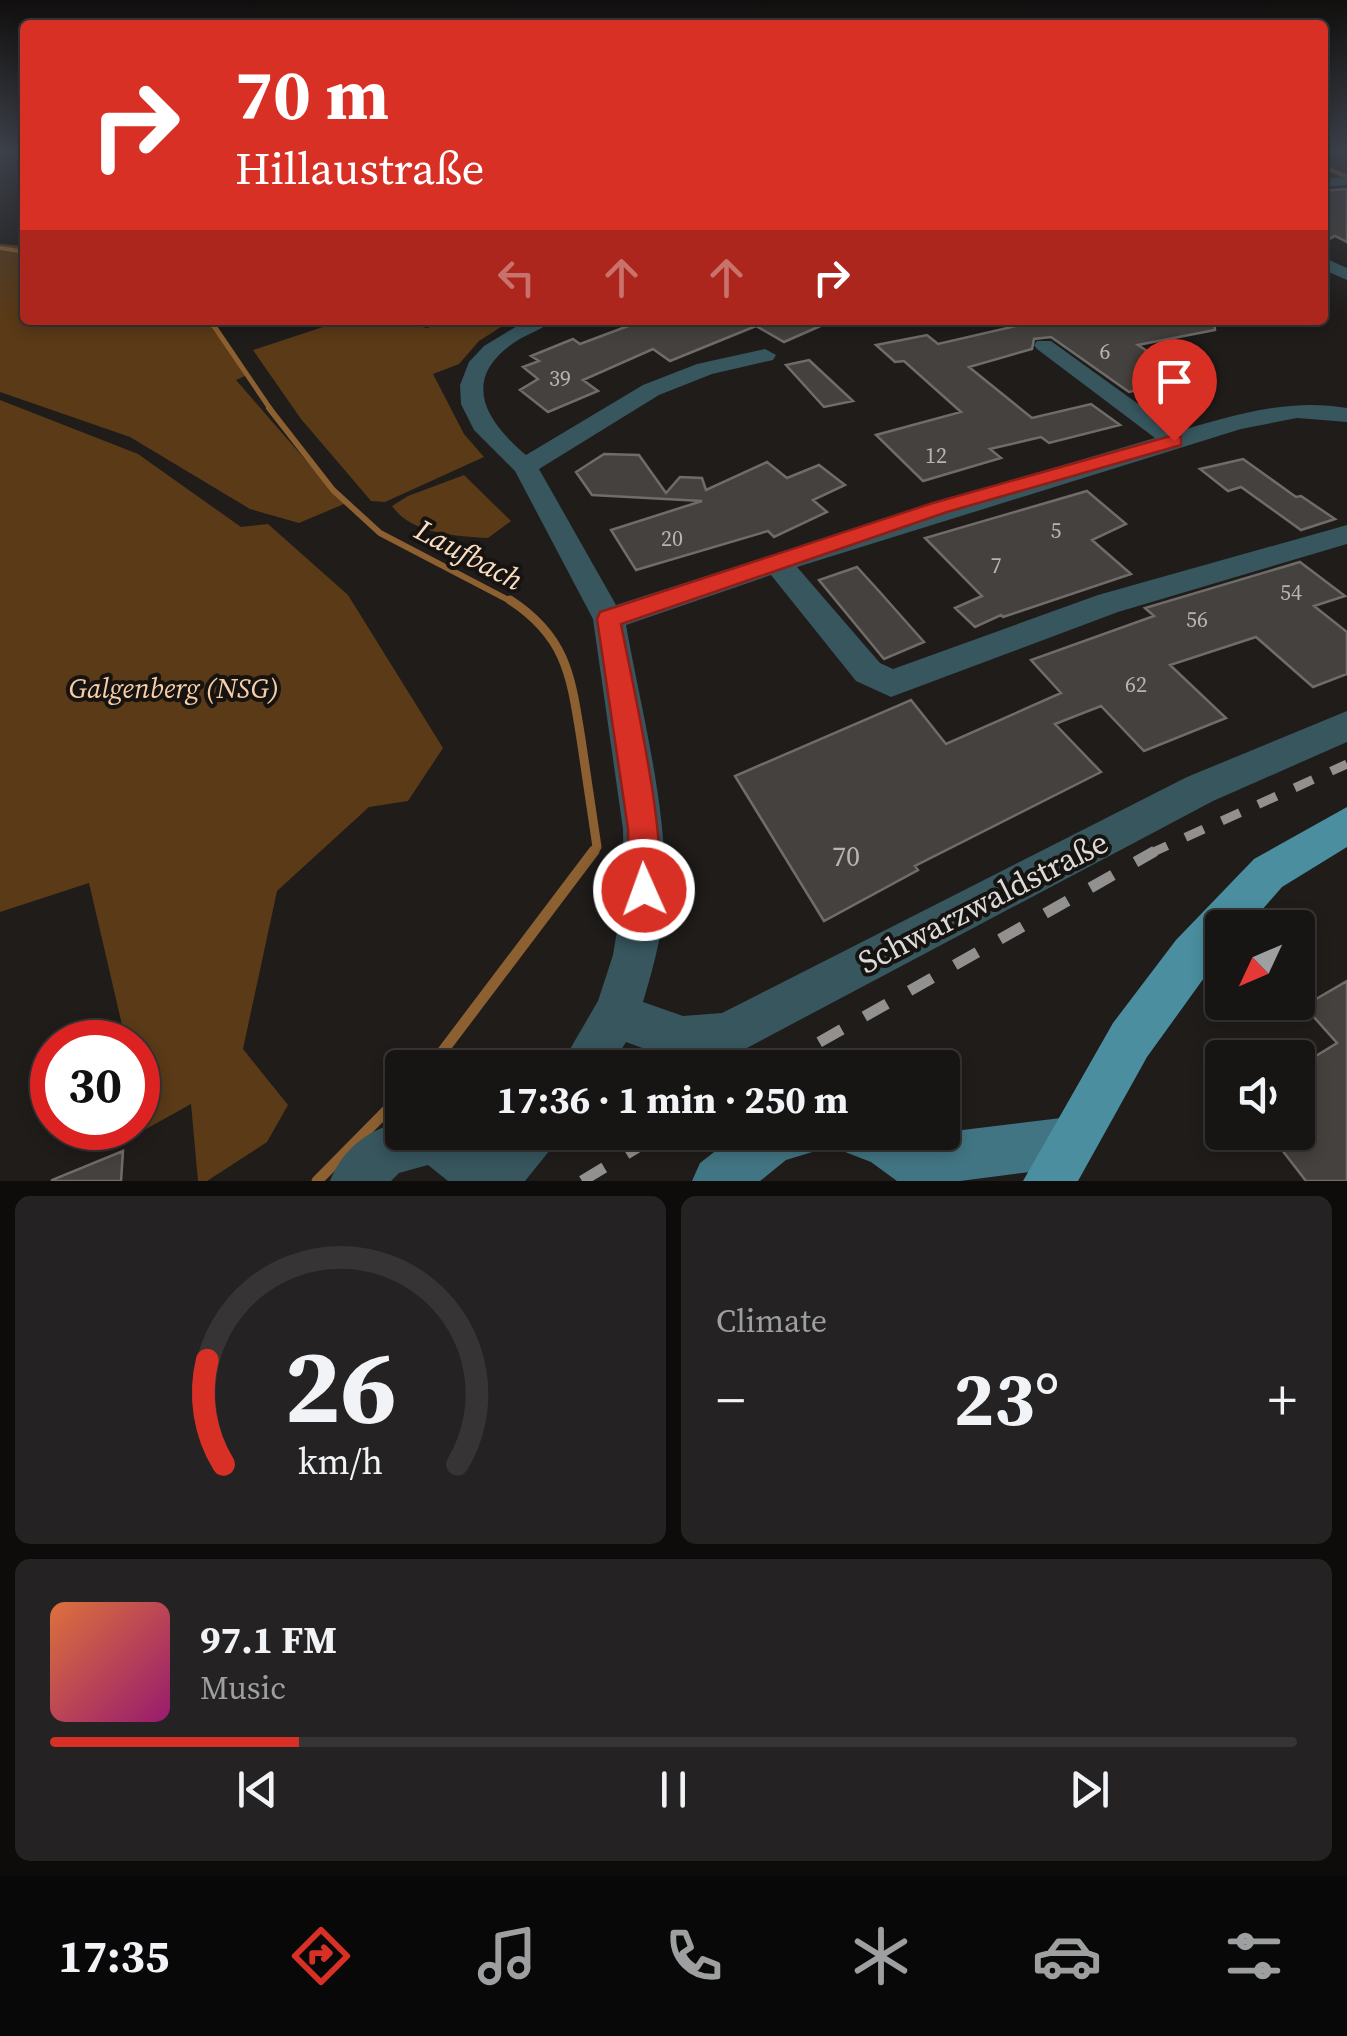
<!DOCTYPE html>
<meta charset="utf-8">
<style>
:root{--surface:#171514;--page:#242222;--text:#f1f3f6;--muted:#9e9fa0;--line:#363434;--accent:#d93025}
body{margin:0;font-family:"Source Serif 4",serif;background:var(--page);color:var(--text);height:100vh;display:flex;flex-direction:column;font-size:38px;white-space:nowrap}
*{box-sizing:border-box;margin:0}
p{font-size:32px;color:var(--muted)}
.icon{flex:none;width:55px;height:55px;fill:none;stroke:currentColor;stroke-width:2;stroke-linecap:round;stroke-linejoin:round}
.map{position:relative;height:1181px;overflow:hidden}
.side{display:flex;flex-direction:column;gap:15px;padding:15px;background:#0d0c0b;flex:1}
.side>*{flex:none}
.guide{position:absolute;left:20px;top:20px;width:1308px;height:305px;border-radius:10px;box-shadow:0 5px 15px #0003,0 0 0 2px var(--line);background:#d93025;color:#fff;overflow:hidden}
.needle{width:65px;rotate:226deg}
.tools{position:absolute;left:1205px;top:910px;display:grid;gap:20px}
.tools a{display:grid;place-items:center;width:110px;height:110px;border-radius:10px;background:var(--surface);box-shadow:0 5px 15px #0003,0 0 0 2px var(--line);font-size:50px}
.speed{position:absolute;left:30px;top:1020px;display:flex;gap:20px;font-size:50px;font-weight:700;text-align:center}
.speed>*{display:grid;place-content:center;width:130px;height:130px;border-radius:50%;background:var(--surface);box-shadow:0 5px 15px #0003,0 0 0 2px var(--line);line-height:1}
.speed .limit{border:15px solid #d22;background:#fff;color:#111}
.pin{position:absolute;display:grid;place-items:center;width:85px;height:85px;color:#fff;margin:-102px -42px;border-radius:50% 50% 50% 0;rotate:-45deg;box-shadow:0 0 10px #0007}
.pin .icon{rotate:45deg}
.me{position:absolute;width:110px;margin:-55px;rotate:358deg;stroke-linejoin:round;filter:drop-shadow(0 0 8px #0008)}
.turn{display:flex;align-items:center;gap:35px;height:210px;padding:0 50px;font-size:45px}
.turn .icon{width:130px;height:130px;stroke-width:2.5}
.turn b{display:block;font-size:70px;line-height:85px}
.lanes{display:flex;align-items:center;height:95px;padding:0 50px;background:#0003;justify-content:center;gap:50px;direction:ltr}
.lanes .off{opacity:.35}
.big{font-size:75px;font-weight:700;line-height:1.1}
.side .card{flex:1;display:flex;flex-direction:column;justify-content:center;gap:15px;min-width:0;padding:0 35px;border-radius:15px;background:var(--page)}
.side .dial{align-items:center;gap:0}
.dial svg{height:260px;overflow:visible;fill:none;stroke:var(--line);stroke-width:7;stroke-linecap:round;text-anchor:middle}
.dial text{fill:var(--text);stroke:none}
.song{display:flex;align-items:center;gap:30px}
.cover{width:120px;height:120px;border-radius:15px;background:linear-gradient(135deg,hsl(20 70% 55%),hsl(320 70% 35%))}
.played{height:10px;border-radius:5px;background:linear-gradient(90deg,var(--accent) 20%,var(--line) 20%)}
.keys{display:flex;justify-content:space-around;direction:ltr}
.heat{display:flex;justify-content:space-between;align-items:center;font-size:55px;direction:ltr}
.side .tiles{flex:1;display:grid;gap:15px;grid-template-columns:1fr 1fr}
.card:last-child{grid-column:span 2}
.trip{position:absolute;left:385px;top:1050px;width:575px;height:100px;border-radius:10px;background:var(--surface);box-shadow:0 5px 15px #0003,0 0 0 2px var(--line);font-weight:700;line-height:100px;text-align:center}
.tab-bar{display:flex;height:160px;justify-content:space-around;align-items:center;background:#090808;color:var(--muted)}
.tab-bar .icon{width:70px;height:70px}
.tab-bar .active{color:var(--accent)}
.tab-bar b{font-size:45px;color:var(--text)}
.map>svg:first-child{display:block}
.green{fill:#5a3a17}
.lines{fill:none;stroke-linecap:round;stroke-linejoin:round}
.stream-far4{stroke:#8d6031;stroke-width:4}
.stream-far3{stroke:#8d6031;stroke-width:5}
.stream-far2{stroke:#8d6031;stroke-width:6}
.stream-far1{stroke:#8d6031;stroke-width:9}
.stream{stroke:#8d6031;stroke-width:11}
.building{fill:#45413e;stroke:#706c69;stroke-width:2.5}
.street{fill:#37565e;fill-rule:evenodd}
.secondary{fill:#427583;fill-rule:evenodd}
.primary{fill:#4a8e9f;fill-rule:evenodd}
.rail-far1{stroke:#93918f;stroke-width:9;stroke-dasharray:20 20;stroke-linecap:butt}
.rail{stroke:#93918f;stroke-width:11;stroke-dasharray:26 26;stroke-linecap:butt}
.route{fill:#d93025;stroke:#8d1f18;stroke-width:2.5}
.labels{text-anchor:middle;stroke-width:8;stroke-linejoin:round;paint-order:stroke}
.number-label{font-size:22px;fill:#b7b4b2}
.park-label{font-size:28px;font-style:italic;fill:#f7cea7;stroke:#161311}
.near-number-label{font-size:28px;fill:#b7b4b2}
.water-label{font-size:30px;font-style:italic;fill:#faddc3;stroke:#161311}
.near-street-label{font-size:32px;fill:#dddbd9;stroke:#161311}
</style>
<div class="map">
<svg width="1347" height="1181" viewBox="0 0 1347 1181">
<rect width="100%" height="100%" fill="#1f1c1a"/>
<path class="green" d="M0 244 25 246V320H210L245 376 236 380 344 504 299 523 250 509 130 437 0 392Z
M344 320H392L427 328 451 320H492L501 327 479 341 459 364 433 374 464 434 484 457 385 502 371 501 301 419 253 350Z
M0 400 138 454 241 527 268 524 348 595 443 748 408 801 369 807 277 891 243 1049 288 1105 267 1142 207 1181H198L191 1104 146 1129 138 1094V1042H126L89 883 0 912Z
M464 475 511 521 488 538C456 536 411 534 392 506L408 496Z"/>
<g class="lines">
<path class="stream-far4" d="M1322 166 1347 177
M0 248 25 252"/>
<path class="stream-far3" d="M202 320 214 326 271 410"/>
<path class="stream-far2" d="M269 408 333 490 380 533 514 603"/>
<path class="stream-far1" d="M510 600C567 637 571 677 581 739 586 775 592 811 597 847L592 854"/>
<path class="stream" d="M430 1068 594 851
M317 1181 402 1095"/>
</g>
<path class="building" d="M1347 189V242L1335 236 1322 243V191Z
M644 320H834L784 342 756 326 670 361 653 349 583 380 598 391 548 412 520 390 538 379 523 367 539 361 531 356 573 339 580 344Z
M1042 320H1214L1215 330 1138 345 1189 379 1129 392 1051 337 1034 339 1032 349 969 367 1032 418 1091 404 1120 425 1049 443 1041 437 990 449 1001 458 923 481 876 435 961 412 904 361 895 362 876 345 927 335 938 344Z
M809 360 853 401 824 407 786 365Z
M604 454 639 455 666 493 680 477 702 478 706 490 767 462 787 478 819 465 845 485 813 500 827 512 774 537 768 531 636 570 611 530 702 501 592 495 576 472Z
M1243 459 1296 497 1301 496 1335 519 1301 530 1241 487 1228 491 1200 469Z
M1087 491 1126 524 1092 540 1131 574 1003 617 1001 615 975 627 955 608 982 596 925 538Z
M1300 562 1345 596 1314 606 1347 632V674L1313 687 1256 637 1170 665 1226 718 1144 751 1101 706 1055 724 1101 772 915 866 918 870 824 921 735 776 911 700 946 744 1061 693 1031 660 1154 616 1145 608Z
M857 567 878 590 924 642 884 659 819 580Z
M1347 981V1181H1306L1268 1132H1298V1067L1337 1043 1304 1006Z
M123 1151 121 1181H52V1180Z"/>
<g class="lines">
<path class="street" d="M1347 177V185L1322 187V179Z
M1322 257 1347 268V280L1322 269Z
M527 320H553C543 329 530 333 518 340 460 377 483 419 526 455L643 385 697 364 765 349 776 355 773 360 712 374 659 395 539 469 616 605 921 507 1155 438 1037 349 1034 345 1037 341H1051L1177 432C1232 415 1289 398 1347 408V422L1297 418 1241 429 797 567 880 663 893 669 1098 595 1347 525V544L1118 612 891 697 856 681 771 575 626 625C641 710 666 801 665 887 665 926 654 965 643 1002L683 1016 722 1013 1187 777 1347 711V742L1213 801 728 1058 683 1063 626 1042 610 1068H559L598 1001 613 955 624 889 623 829 593 619 515 471 474 430 461 404 460 385 469 362 484 346Z
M402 1121V1132H468L487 1147 499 1132H557L550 1150 525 1181H448L428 1165 399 1173 391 1181H330C344 1147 368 1130 402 1121Z"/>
<path class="secondary" d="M1069 1117 1087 1124 1094 1142 1087 1160 1069 1167 960 1181H897L871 1162 840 1150 833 1132 921 1135Z
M740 1132H826L819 1150 786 1160 760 1181H692L700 1163Z"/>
<path class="primary" d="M1347 807V847L1282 887 1246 928H1222V953L1147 1057 1078 1181H1023L1113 1023 1176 940 1254 859Z"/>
<path class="rail-far1" d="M1149 854 1347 764"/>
<path class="rail" d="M774 1068 1155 851
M582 1181 663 1132"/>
</g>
<linearGradient id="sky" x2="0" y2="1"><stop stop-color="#110f0e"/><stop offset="0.48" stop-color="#3c4049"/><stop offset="1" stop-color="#3c4049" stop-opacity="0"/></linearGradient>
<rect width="1347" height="315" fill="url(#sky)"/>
<path class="route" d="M1174 435 1181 437V445L947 512 621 624C631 677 673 859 656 901L644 905 633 901 629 890 628 829 597 619 600 612 933 503Z"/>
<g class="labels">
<g class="number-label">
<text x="1105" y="359">6</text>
<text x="560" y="386">39</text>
<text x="936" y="463">12</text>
<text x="1056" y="538">5</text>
<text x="672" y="546">20</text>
<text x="996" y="573">7</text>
<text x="1291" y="600">54</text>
<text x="1197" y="627">56</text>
<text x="1136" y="692">62</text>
</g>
<g class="park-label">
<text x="174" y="698">Galgenberg (NSG)</text>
</g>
<g class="near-number-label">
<text x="846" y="866">70</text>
</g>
<g class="water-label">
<text transform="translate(469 555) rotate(28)" y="10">Laufbach</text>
</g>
<g class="near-street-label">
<text transform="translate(983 902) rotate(-27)" y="11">Schwarzwaldstraße</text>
</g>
</g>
</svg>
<div class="tools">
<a><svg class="needle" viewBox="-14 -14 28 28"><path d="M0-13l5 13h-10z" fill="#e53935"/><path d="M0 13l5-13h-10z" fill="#9e9fa0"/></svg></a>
<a><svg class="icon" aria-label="sound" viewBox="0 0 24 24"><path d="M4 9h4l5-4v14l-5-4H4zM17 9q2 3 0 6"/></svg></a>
</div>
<div class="speed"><div class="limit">30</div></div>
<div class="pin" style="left:1174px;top:441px;background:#d93025"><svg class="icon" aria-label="arrive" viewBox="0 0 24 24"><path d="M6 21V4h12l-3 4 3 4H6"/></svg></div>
<svg class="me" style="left:644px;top:890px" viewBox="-20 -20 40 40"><circle r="17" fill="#d93025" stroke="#fff" stroke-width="3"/><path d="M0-11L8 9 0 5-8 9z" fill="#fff"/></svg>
<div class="trip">17:36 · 1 min · 250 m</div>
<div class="guide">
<div class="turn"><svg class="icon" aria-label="right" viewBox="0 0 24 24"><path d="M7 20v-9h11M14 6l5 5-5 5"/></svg><div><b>70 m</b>Hillaustraße</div></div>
<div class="lanes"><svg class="icon off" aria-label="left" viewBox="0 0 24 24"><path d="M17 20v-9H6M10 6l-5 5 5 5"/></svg><svg class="icon off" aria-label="ahead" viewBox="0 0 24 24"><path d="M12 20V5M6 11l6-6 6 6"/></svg><svg class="icon off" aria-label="ahead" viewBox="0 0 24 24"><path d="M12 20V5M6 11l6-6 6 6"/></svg><svg class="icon" aria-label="right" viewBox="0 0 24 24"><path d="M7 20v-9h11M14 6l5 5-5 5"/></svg></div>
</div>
</div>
<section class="side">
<div class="tiles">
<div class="card dial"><svg viewBox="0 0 100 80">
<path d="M14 69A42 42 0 1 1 86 69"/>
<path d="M14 69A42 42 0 0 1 9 37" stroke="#d93025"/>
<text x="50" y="56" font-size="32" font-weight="700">26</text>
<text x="50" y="72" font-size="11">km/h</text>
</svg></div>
<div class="card"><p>Climate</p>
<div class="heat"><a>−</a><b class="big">23°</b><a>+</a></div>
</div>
<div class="card">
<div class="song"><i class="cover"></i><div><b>97.1 FM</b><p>Music</p></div></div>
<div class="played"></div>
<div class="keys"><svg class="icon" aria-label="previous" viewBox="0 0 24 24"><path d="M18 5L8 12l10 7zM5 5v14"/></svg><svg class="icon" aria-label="pause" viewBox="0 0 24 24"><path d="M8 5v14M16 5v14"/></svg><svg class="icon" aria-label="next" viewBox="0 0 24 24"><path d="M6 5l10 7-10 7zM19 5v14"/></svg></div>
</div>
</div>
</section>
<nav class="tab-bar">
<b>17:35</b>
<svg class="icon active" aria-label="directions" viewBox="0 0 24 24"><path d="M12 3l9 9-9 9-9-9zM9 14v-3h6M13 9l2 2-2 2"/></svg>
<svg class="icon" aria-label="music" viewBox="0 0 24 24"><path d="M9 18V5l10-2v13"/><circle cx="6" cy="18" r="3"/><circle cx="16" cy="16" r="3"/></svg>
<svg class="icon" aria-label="phone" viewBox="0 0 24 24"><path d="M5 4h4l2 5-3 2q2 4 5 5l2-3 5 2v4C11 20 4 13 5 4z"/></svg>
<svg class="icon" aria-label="climate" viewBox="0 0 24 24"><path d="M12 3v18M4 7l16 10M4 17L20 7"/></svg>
<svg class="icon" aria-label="car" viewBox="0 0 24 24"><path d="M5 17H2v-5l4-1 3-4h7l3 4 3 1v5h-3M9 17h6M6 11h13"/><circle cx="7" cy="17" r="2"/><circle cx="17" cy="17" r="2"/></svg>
<svg class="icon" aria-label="filters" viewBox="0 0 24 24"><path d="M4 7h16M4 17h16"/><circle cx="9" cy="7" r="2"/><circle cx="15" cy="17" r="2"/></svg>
</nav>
